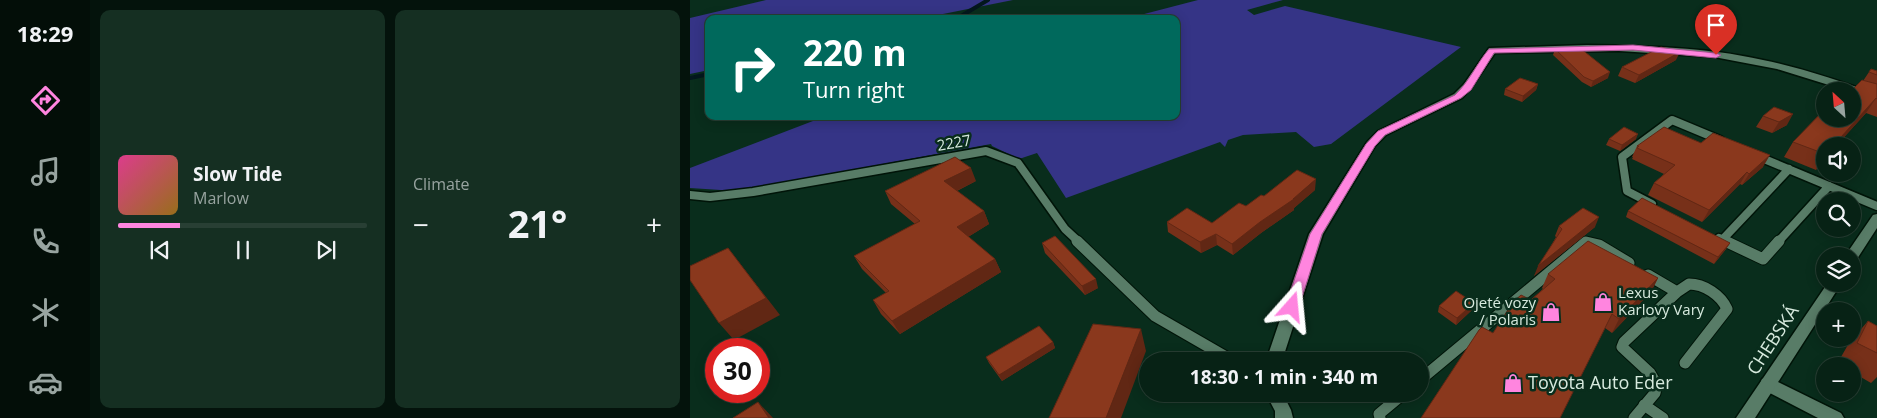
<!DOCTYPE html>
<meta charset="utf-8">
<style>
:root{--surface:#072215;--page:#152f22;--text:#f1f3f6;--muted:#98a4a0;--line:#283f34;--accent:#ff85df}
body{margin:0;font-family:"Open Sans",sans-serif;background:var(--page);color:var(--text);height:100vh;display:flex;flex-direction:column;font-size:19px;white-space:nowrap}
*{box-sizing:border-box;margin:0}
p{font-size:16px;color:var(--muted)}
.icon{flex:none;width:28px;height:28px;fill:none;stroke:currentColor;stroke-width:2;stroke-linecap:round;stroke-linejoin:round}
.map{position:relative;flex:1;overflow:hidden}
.panel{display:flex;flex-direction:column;gap:10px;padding:10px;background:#04130c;width:600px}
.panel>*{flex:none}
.hud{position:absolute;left:15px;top:15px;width:475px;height:105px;border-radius:10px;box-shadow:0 2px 12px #0003,0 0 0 1px var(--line);background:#00695c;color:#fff;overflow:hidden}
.needle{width:32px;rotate:334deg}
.tools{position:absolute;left:1126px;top:82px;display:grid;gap:10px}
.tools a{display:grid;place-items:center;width:45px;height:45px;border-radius:50%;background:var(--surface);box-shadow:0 2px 12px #0003,0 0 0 1px var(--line);font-size:25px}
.speed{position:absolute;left:15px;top:338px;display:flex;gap:10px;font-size:25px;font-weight:700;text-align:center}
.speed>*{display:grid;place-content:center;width:65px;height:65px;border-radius:50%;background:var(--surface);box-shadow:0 2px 12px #0003,0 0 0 1px var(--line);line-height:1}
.speed .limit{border:8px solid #d22;background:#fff;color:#111}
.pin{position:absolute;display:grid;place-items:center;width:42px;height:42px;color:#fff;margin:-51px -21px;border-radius:50% 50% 50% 0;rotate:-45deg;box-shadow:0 0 5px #0007}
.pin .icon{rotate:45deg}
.me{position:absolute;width:55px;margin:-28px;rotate:18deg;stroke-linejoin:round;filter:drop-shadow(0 0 4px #0008)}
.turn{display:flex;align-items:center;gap:18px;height:105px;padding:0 15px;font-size:22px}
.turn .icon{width:65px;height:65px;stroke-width:2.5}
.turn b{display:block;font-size:35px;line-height:42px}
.big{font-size:38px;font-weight:700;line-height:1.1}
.panel .card{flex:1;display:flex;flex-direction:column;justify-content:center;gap:8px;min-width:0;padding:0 18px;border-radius:10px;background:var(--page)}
.song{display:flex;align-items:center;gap:15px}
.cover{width:60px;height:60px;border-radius:8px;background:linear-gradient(135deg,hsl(330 70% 55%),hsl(40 70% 35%))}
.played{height:5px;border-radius:2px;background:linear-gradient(90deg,var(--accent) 25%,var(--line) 25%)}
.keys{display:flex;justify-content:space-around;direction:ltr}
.heat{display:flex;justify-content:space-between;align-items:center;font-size:28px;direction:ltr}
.panel .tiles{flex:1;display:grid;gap:10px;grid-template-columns:repeat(2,1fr)}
.trip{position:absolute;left:449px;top:352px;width:290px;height:50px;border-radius:25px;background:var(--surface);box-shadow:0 2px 12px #0003,0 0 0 1px var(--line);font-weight:700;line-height:50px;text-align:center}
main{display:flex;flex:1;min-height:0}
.dock{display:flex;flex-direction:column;width:90px;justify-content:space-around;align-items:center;background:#030e08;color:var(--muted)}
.dock .icon{width:35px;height:35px}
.dock .selected{color:var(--accent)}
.dock b{font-size:22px;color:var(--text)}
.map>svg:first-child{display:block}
.green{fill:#353486}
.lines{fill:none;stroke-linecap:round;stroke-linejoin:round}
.stream{stroke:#03171d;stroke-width:4}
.service-far1-casing{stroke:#001408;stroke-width:11}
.service-casing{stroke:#001408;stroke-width:13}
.minor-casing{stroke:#001408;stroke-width:3}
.tertiary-casing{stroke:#001408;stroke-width:3}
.service-far1{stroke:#587c67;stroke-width:8}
.service{stroke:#587c67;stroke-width:11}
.minor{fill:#587c67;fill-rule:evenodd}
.tertiary{fill:#587c67;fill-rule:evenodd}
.wall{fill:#773019}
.shaded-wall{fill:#612714}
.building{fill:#8a381d;stroke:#612714}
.route{fill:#ff85df;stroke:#a65691}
.labels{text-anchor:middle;stroke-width:5;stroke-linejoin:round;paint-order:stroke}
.street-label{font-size:15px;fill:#d7eade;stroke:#092d1c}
.poi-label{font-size:15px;fill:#d7eade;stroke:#092d1c;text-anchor:start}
.near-street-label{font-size:18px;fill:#d7eade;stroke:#092d1c}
.near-poi-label{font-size:18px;fill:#d7eade;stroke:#092d1c;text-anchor:start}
</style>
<main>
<nav class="dock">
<b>18:29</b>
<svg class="icon selected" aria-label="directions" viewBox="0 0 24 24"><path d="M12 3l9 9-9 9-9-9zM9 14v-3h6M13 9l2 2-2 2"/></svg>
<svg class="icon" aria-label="music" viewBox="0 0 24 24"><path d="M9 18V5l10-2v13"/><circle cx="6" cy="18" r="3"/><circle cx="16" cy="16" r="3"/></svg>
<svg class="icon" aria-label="phone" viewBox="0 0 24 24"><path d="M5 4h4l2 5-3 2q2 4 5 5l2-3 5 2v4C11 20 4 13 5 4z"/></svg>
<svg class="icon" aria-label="climate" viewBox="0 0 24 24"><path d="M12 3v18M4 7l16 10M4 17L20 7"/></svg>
<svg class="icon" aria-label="car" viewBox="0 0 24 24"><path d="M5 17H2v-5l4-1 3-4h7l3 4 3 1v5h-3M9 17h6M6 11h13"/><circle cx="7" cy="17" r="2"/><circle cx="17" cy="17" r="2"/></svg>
</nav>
<section class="panel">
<div class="tiles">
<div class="card">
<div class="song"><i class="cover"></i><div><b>Slow Tide</b><p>Marlow</p></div></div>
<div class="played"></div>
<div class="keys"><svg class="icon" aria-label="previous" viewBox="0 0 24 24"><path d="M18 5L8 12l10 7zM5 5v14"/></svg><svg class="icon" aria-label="pause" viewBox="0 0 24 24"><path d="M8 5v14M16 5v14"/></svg><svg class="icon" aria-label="next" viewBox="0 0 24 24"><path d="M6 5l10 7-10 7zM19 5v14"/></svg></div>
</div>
<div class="card"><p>Climate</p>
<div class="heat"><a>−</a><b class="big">21°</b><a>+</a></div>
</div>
</div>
</section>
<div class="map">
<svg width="1187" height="418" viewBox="0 0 1187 418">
<rect width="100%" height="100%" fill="#092d1c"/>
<path class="green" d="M76 0H323L228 19H19V70L0 74V18Z
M508 0H593L557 10 564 15 595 6 771 47 641 144 624 147 606 132 553 135 538 140 535 147 530 142 376 198 347 153 329 159 302 146 301 144 46 191 0 188V168L136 116H486V19H435Z"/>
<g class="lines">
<path class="stream" d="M266 19 298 0
M0 78 19 74"/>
<g class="service-far1-casing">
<path id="service-far1" d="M1067 156 1187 206
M0 195 20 197 63 192 296 151 328 163 375 229 389 242
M962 204 937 191 932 157 982 120 1030 140
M1029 238 1038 242
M1033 239 1099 169
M1088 242 1139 186"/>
</g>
<g class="service-casing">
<path id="service" d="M387 241 465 316 543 361
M1035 241 1073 259 1089 241
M987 292 999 284C1014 284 1031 295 1037 309L995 363
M730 380 896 242 909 245 939 263
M954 405 973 418
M690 418 689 414 713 394
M944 418 965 393 967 385 960 373 932 347 934 342 987 292 958 275"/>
</g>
<g class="minor-casing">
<path id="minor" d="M897 45C956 46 1016 47 1073 60 1112 68 1149 81 1187 94V100L1087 69 1024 57 929 51 805 53 781 88 772 98 696 135 685 146 633 234 592 361H576L619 234 677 142 688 131 764 94 774 84 799 48Z
M1078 377 1151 413 1154 418H1128L1072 389 1070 384 1072 379Z
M576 394H593L601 410 603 418H585V411Z"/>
</g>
<g class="tertiary-casing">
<path id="tertiary" d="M1187 214V228L1167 259 1162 261V256H1155L1183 215Z
M1137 284H1151L1065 418H1046Z"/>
</g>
<use href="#service-far1" class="service-far1"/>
<use href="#service" class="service"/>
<use href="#minor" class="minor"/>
<use href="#tertiary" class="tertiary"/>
</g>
<path class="wall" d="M865 49 918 78 901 87 892 82 863 55Z
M986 60 945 83 928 76 932 67Z
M1187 71V117L1176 113 1146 146H1135V159L1126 170 1094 157 1103 142 1135 119 1173 81 1179 72Z
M848 84 846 90 832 102 814 95 815 89Z
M1073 116 1097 125 1082 133 1066 127Z
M919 139H946L930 151 916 145Z
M1011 143 1073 167 1052 185 1050 184 1012 222 958 195 964 183 974 174 942 159 943 157H942L947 146Z
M286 181 267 191 294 211 299 224 278 237 305 259 311 272 210 334 191 314 183 300 196 293 172 269 164 256 225 224 201 204 195 191Z
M625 190 604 208V210L571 233 543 255 527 245 511 253 478 232 477 222 522 223 556 206Z
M938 211 1040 243 1036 249 1024 264 936 217Z
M869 226 905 227 844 276 866 237 865 236Z
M352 243 408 288 395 295 355 253Z
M858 274 968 278 961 292 922 333 915 328 803 333 853 289 852 288Z
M784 303 782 310 766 325 748 312 749 306Z
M1178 321 1187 326V377L1181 383 1162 372V366H1151L1147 364 1159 343Z
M363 342 365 348 312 381 299 363 296 357Z"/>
<path class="shaded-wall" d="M990 52 986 60 945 83 949 75Z
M920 72 918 78 901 87 903 81Z
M848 84 846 90 832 102 833 96Z
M1186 98 1176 113 1146 146H1143Z
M1103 114 1097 125 1082 133 1089 122Z
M948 134 946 139 930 151 932 145Z
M1080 155 1073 167 1052 185 1059 174Z
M1135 156V159L1126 170Z
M281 168 286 181 260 194 254 181Z
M1057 172 1050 184 1012 222 1019 210Z
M626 179 625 190 604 208V210L571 233 543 255 542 244 570 222 603 199Z
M294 211 299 224 273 240 267 227Z
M909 217 905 227 844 276 848 266Z
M526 234 527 245 511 253 510 242Z
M1040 243 1036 249 1024 264 1028 257Z
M38 248 90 315 44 340 29 323Z
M305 259 311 272 210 334 202 321Z
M968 278 961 292 922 333 929 319Z
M406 279 408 288 395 295 392 286Z
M784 303 782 310 766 325 767 318Z
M451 329 456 351 431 418H416Z
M363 342 365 348 312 381 309 375Z
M68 402 83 418H79Z"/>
<path class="building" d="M971 47 990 52 949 75 932 67Z
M890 48 920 72 903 81 894 77 865 49Z
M1181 69 1187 71V75L1179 72Z
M830 78 848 84 833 96 815 89Z
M1172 80 1187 84V99L1186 98 1143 146H1135V154L1103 142 1135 109V119H1162V91H1161Z
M1084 107 1103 114 1089 122 1073 116Z
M934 127 948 134 932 145 919 139Z
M974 127 1011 143 1023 133 1080 155 1059 174 1057 172 1019 210 964 183 985 165 947 148 949 146H947Z
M265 157 281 168 254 181 294 211 267 227 305 259 202 321 183 300 199 291 164 256 230 221 195 191Z
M607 170 626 179 603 199H604L570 222 542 244 526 234 510 242 477 222 497 208 522 223 549 203 556 206 571 195 574 196Z
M952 198 1040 243 1028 257 938 211Z
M893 208 909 217 848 266 872 229 869 226Z
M365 236 406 279 392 286 352 243Z
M898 241 968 278 929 319 922 314 870 418H731L789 330 792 327 803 333 823 302 831 295 841 300 865 279 858 274Z
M38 248 76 298 29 323 0 280V266Z
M766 291 784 303 767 318 749 306Z
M1178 321 1187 326V353L1167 343Z
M403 324 451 329 416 418H359Z
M349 326 363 342 309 375 296 357Z
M68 402 79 418H43Z"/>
<path class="route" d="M943 45 1026 53 1031 55 1026 58 943 50 804 53 781 90 771 98 695 135 685 146 632 234 609 307 607 310H597L595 307 620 234 676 144 688 131 765 95C779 82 787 63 799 49Z"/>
<defs>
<g id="shop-bare" transform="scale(1.5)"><path d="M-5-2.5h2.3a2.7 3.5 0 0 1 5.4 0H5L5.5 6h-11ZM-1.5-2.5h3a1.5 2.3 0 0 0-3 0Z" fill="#ff85df" stroke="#092d1c" stroke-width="2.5" paint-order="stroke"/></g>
</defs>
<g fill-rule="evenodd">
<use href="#shop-bare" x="913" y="302"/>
<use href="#shop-bare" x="861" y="312"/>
<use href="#shop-bare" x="823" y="383"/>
</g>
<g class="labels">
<g class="street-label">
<text transform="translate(264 143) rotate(-10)" y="5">2227</text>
</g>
<g class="poi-label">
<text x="928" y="298">Lexus<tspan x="928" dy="17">Karlovy Vary</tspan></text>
<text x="846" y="308" text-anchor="end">Ojeté vozy<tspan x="846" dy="17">/ Polaris</tspan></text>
</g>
<g class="near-street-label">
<text transform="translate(1083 340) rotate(-57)" y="6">CHEBSKÁ</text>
</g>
<g class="near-poi-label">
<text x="838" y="389">Toyota Auto Eder</text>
</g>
</g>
</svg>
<div class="tools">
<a><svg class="needle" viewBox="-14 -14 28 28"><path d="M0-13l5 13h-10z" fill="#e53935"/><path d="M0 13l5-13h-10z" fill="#98a4a0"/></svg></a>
<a><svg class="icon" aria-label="sound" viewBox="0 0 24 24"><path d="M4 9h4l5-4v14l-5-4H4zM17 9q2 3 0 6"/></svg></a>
<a><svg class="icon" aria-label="search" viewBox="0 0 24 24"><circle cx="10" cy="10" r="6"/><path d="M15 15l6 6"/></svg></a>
<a><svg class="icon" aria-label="layers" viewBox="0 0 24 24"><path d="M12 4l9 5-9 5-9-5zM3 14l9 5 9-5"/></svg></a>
<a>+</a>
<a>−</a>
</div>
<div class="speed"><div class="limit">30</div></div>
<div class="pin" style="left:1026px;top:55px;background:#d93025"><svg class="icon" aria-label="arrive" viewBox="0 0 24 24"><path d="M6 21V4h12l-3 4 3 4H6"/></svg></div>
<svg class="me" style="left:602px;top:307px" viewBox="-20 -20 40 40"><path d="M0-17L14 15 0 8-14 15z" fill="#ff85df" stroke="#fff" stroke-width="4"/></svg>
<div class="trip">18:30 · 1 min · 340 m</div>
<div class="hud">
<div class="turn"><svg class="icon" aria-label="right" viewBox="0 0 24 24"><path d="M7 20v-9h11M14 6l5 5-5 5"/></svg><div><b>220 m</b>Turn right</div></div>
</div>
</div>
</main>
